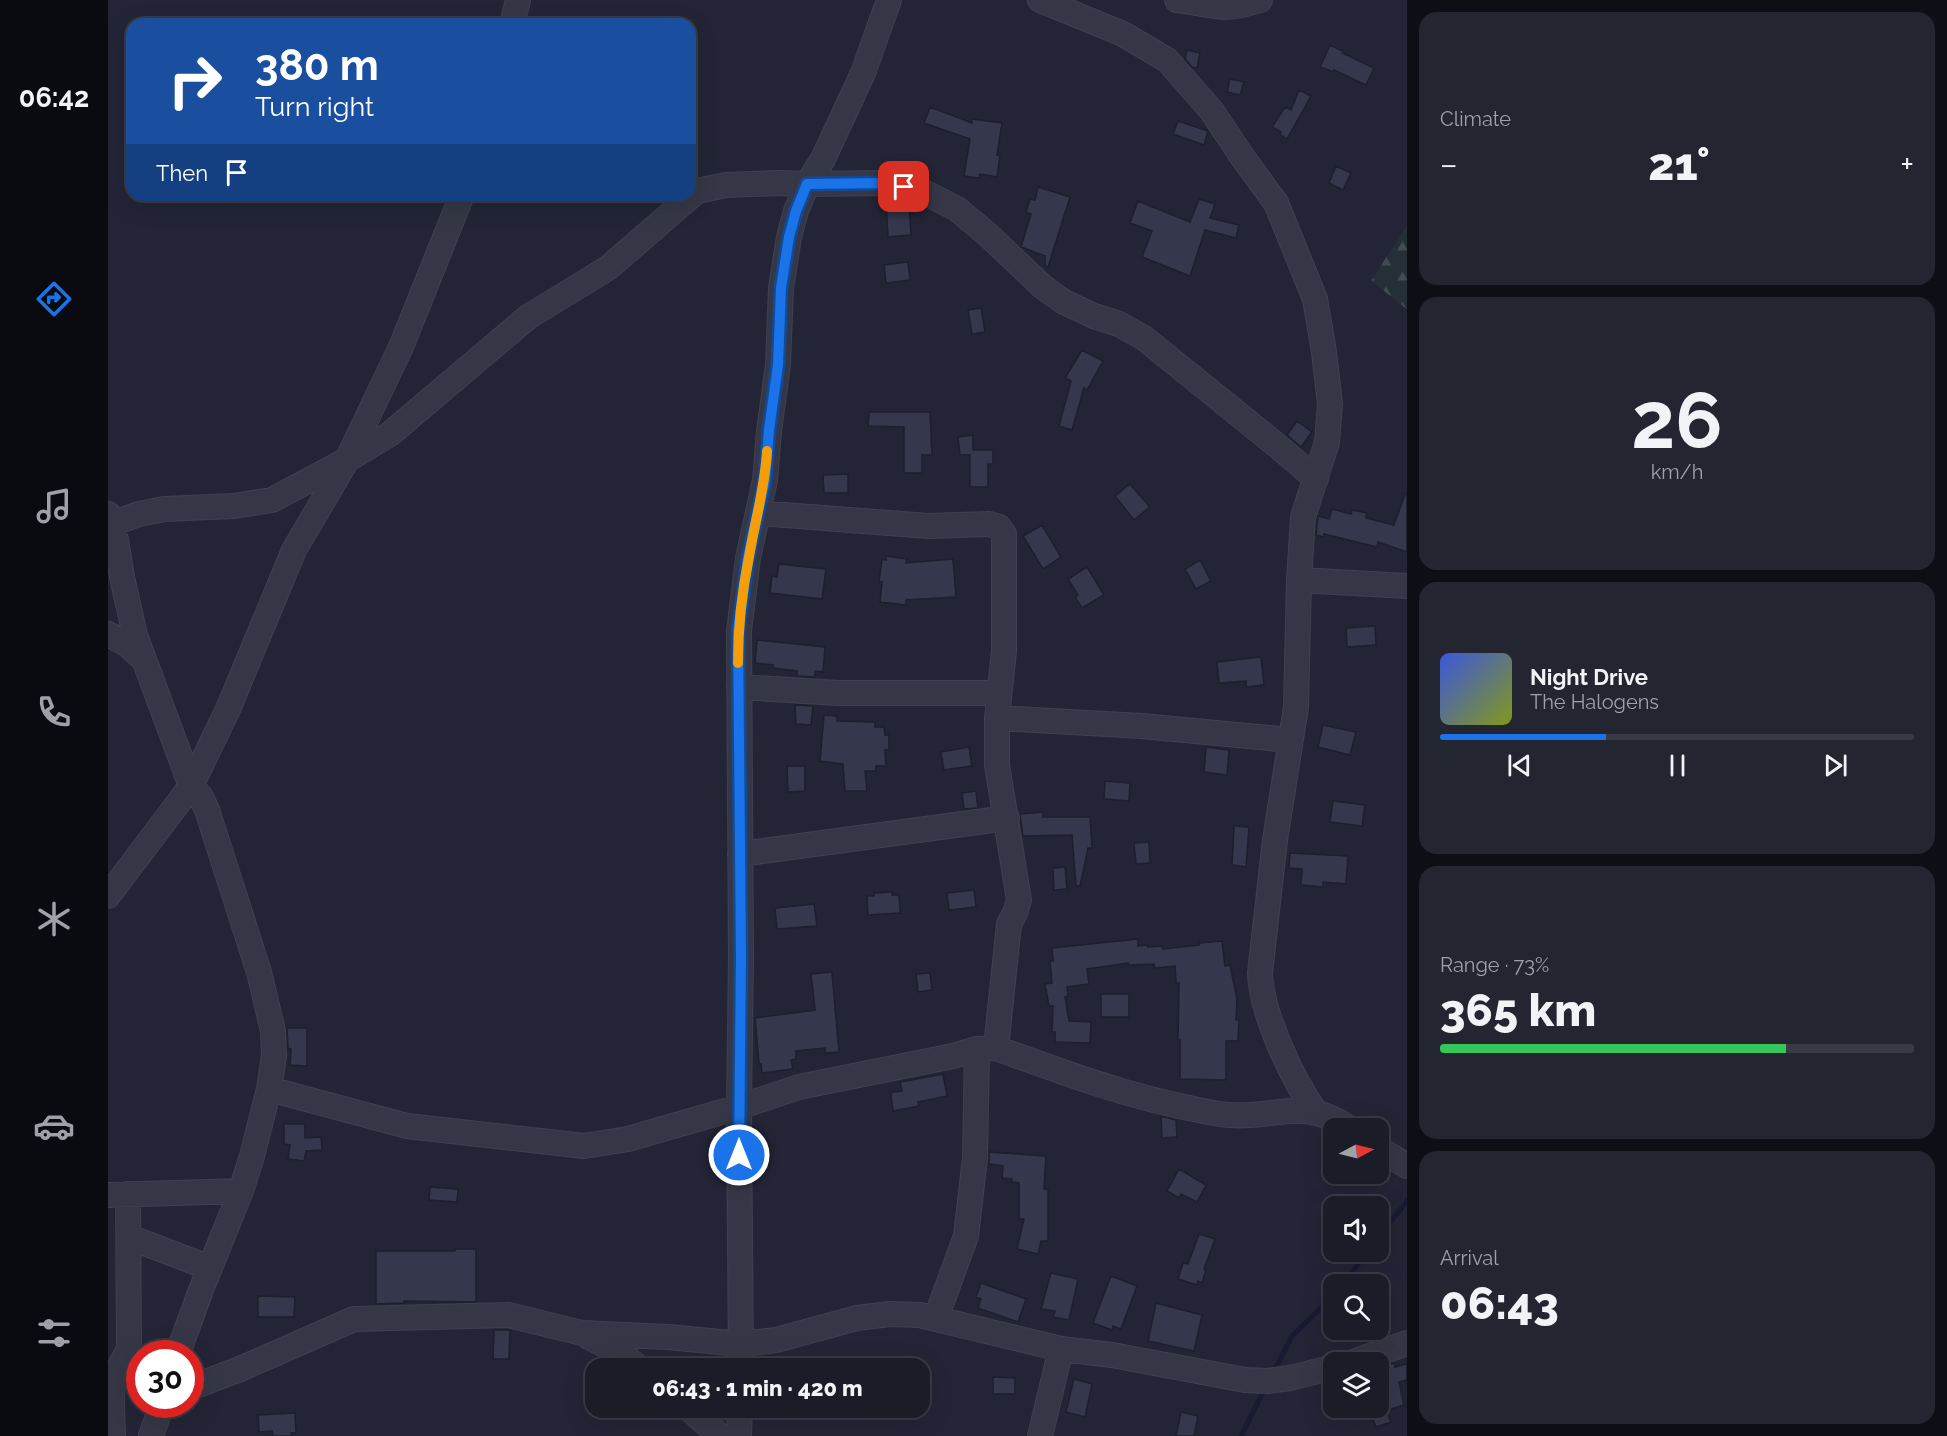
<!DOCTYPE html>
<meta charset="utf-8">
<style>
:root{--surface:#1a1c28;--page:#232530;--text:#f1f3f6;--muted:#9fa1a8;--line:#383a45;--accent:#1a73e8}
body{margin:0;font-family:Raleway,sans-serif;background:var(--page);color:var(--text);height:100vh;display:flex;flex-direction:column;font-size:22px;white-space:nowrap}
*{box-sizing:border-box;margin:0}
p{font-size:20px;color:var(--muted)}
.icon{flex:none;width:33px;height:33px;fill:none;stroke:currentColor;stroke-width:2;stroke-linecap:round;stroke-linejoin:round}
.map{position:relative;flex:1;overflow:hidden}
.sheet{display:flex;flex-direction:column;gap:12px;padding:12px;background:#0e0f16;width:540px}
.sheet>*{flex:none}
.hud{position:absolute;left:18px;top:18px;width:570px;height:183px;border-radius:18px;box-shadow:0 6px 24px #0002,0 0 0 2px var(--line);background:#1a4fa0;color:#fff;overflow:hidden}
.needle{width:39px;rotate:83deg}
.tools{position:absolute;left:1215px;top:1118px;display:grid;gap:12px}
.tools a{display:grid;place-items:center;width:66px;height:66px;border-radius:12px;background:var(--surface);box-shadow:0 6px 24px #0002,0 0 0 2px var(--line);font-size:30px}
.speed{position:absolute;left:18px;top:1340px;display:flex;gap:12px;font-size:30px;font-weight:700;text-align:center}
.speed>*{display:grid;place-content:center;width:78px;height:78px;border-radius:50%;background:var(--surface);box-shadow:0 6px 24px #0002,0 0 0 2px var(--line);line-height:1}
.speed .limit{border:9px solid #d22;background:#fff;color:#111}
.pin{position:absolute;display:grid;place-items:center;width:51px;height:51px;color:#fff;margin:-26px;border-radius:12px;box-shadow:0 3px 9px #0006}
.me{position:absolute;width:66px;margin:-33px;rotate:0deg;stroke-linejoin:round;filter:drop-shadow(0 0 4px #0008)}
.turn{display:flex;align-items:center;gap:21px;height:126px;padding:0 30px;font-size:27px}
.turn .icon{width:78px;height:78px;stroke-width:2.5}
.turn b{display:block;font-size:42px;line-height:51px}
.then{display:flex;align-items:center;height:57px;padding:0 30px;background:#0003;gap:12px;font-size:22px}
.big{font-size:45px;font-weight:800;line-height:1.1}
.sheet .tile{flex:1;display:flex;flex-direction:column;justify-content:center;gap:9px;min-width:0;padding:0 21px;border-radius:18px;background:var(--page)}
.sheet .dial{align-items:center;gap:0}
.dial b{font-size:78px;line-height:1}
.song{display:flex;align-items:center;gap:18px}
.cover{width:72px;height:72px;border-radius:9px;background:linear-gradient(135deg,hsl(230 70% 55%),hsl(70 70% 35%))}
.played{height:6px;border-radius:3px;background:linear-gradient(90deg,var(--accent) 35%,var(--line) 35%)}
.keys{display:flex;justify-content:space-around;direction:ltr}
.heat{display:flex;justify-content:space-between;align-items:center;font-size:33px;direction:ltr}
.charge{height:9px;border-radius:4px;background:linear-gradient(90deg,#34c759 73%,var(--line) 0)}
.trip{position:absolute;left:477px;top:1358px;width:345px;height:60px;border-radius:18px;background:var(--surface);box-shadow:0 6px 24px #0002,0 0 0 2px var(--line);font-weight:800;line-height:60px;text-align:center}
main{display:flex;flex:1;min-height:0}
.menu{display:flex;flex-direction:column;width:108px;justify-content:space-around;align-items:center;background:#0a0b10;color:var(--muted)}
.menu .icon{width:42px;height:42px}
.menu .on{color:var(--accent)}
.menu b{font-size:27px;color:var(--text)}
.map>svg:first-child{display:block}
.forest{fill:url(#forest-firs)}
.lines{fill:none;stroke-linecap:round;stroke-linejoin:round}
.stream{stroke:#181a32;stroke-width:5}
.building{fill:#35374c;stroke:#1d1f2d;stroke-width:1.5}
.minor-casing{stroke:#3f4150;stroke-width:26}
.minor{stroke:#363746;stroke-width:24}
.route-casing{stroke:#114b97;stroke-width:15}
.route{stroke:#1a73e8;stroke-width:10}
.slow{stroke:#f59e0b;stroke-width:10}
</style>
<main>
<nav class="menu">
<b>06:42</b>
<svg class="icon on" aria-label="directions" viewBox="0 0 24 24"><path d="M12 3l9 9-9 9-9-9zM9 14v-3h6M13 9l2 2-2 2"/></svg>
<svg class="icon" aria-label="music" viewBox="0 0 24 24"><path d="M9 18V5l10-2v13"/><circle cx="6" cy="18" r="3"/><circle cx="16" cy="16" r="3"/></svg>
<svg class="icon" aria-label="phone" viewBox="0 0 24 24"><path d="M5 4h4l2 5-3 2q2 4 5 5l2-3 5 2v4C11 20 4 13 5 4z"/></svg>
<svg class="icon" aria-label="climate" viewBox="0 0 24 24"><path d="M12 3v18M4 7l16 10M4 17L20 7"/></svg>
<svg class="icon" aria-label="car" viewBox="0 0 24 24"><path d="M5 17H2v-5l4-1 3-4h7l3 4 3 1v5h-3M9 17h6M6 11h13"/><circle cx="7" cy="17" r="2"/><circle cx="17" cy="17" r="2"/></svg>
<svg class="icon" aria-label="filters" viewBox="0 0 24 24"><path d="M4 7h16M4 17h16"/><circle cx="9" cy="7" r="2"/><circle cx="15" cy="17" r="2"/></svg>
</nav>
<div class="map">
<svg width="1299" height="1436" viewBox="0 0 1299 1436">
<defs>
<pattern id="forest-firs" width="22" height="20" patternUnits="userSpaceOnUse" patternTransform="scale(1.5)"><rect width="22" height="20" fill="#252f37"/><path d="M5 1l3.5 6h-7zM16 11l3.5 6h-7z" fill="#424b52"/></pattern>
</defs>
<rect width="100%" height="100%" fill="#232536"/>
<path class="forest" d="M1299 225V309L1263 281Z"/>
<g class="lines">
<path class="stream" d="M1270 1238 1299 1201
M1235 1284 1260 1251
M1165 1373 1184 1336 1226 1295
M1133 1436 1158 1386"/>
</g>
<path class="building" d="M1222 45 1235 51 1234 53 1266 68 1258 85 1226 70V72L1212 67Z
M1079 50 1092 53 1089 68 1084 67 1077 59Z
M1122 79 1136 82 1132 95 1119 92Z
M1191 90 1203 96 1179 139 1172 135 1173 132 1164 127 1177 107 1183 110Z
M822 107 864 123V119L894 123 889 155 892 156 889 177 872 174 871 178 856 176 862 139 816 123Z
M1070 121 1100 131 1096 145 1065 134Z
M1228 166 1243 173 1235 190 1221 183Z
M930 187 962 197 940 267 937 266V256L913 247 923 214 918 212 922 199 927 200Z
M1091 199 1107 204 1102 218 1131 225 1128 238 1097 230 1082 276 1034 257 1044 231 1022 223 1030 201 1082 222Z
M789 200 801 203 803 235 780 237 778 201Z
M800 262 802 280 778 283 776 265Z
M873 308 877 332 864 334 860 310Z
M974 350 995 361 979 390 976 388 964 430 951 426 963 381 957 378Z
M761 412H822L824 455H814V473H796V427L760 426Z
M1189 421 1204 432 1193 447 1179 435Z
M865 435V450H885V464H880V487H862V455H852L850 437Z
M740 474V493H716L715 475Z
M1022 484 1042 507 1026 520 1007 496Z
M1297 494H1299V552L1270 542 1269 547 1216 534 1215 537 1208 535 1210 516 1221 519 1224 509 1243 514 1244 510 1259 513 1258 518 1286 525Z
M934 525 953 557 935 569 915 536Z
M778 556 799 559 798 563 845 559 848 597 798 600V605L772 602 774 582H771L774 559 778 560Z
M1092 560 1103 581 1088 589 1077 569Z
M671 564 718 569 714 599 662 593 664 576 669 577Z
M979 567 996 595 974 608 967 597 970 595 960 579Z
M1267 626 1268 645 1239 647 1238 628Z
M649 640 717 647 715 672 707 671V677L689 676V671L665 668V665L647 663Z
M1153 657 1156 685 1138 687V681L1111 683 1109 662Z
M687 705 705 706 703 725 688 724Z
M716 715 729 716V721L767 722V727H776L777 735H781V750H777L778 766H768V771H757L759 791H737L735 764 712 761Z
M1215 725 1248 732 1242 755 1210 747Z
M861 747 864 766 836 770 833 752Z
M1098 747 1121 750 1119 775 1096 772Z
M679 766H697V791L680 792Z
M997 781 1022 783 1021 801 996 799Z
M868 791 870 808 856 809 854 793Z
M1225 801 1257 805 1254 826 1222 822Z
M935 812V817H982L984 848H980L972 886H968L964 835 915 836 912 814Z
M1126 826 1141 827 1138 867 1124 865Z
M1041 842 1042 863 1028 864 1026 843Z
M1182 853 1240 856 1238 884 1215 882V887L1193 885 1194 869 1181 868Z
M957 867 959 889 946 890 945 868Z
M866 890 868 907 841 910 839 893Z
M784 892V895H791L792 913 760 915 759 896H766V893Z
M706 904 709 926 669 929 667 908Z
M1030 939V946L1040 945V947L1055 946V949L1091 945V943L1114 941 1117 966 1122 965 1129 999 1128 1020H1131L1130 1041H1118V1080L1072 1079V1040H1070L1071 983H1068L1067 966 1047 968 1046 964 1020 965V963L979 969 981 984 959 987 960 996 957 997 961 1021 983 1022 982 1043 947 1042V1032H944L945 1006H941L937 984 944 983 942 961H945L944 948Z
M724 972 731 1052 717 1053V1048L688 1051V1059L683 1060 685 1069 654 1073 653 1064H651L647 1018 707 1010 703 974Z
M822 973 824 990 810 992 808 974Z
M993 994H1021V1017H993Z
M179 1028H199V1066L182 1065 183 1049H180Z
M835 1074 839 1096 810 1102 811 1106 785 1111 783 1094 784 1092 794 1091 792 1082Z
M1053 1116 1068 1120 1069 1137 1054 1138Z
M176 1124H197V1138L213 1137 214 1150 198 1151 196 1161 180 1159 182 1145 176 1144Z
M881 1152 938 1156 936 1189H940V1241H933L930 1254 909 1249 916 1219H911V1183L904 1182V1179L894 1178 895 1166 881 1164Z
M1071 1169 1098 1185 1089 1202 1073 1194 1071 1198 1059 1191Z
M322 1187 350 1189 349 1202 321 1200Z
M1091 1234 1107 1239 1096 1269 1098 1270 1094 1283 1090 1281 1089 1285 1070 1279 1075 1263 1080 1264Z
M347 1249H368V1302L296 1301V1303L268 1304V1251H347Z
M943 1273 970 1279 961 1320 945 1317 947 1311 933 1309Z
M1003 1276 1029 1286 1013 1329 1005 1326 1004 1330 985 1323Z
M873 1283 918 1299 910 1322 870 1308 873 1299 868 1297Z
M150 1296 187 1297 186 1317H150Z
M1048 1303 1094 1315 1086 1351 1040 1341Z
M386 1330H402L401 1359H385Z
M1286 1363 1287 1367 1299 1364V1380L1291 1382 1296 1405 1280 1410 1270 1377V1368Z
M885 1377 907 1378V1394H885Z
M966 1379 984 1384 977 1417 958 1412Z
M1260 1407H1277L1283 1422 1268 1427Z
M1073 1412 1090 1416 1086 1436H1068Z
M187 1413 188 1433H183L184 1436H165L164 1431 151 1432 150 1415Z"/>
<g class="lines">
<g class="minor-casing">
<path id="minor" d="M932 0 1015 34 1059 60 1103 110 1133 155 1168 203 1207 299 1216 352 1222 404 1219 442 1195 517 1191 580 1188 707 1167 840 1152 973C1153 1012 1184 1079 1207 1111
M1069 0C1106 4 1113 13 1152 0
M404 24 410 0
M651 513 820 526 881 524 891 527 896 534V651L889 718V765L911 900 907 913 901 924 888 1048
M0 514 8 540 14 577 27 635 83 786 93 797 99 810 151 972 165 1031 166 1056 161 1089 144 1156 133 1191 93 1290 70 1353
M0 525 31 514 56 509 126 506 164 500 239 460 282 434 420 317 500 268 589 191 618 185 670 183 699 184 778 183 814 191 849 209 879 234 935 287 956 302 986 316 1011 324 1036 338 1172 448 1208 479
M1191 580 1299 586
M0 634 20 645 36 660
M631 687 730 693H891
M889 718 1034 726 1182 740
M632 854 899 818
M0 896 83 786 121 707 186 550 239 460 293 347 354 195
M161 1089 299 1126 476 1146 520 1139 631 1107 691 1087 845 1056 869 1049 888 1048C949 1070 1012 1094 1076 1107 1091 1110 1106 1114 1121 1115 1170 1119 1193 1096 1241 1128
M1270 1148 1299 1166
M0 1195 133 1191
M21 1237 102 1268
M828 1318 858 1236 867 1158 869 1049
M481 1337 514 1354 531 1368
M1245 1362 1299 1343
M633 1368 631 1107 633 958 631 631 640 558 657 480 661 431 670 365 673 288 681 237 688 211 699 184 715 159 755 73 781 0
M82 1388 132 1369 246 1319 401 1315 474 1333 560 1337 633 1344 668 1340 749 1318 782 1314 812 1315 953 1349 1004 1355 1137 1380 1160 1381 1182 1378 1226 1367
M579 1407 612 1436
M5 1436C5 1419 1 1389 8 1374 12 1365 17 1358 21 1348L20 1194
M43 1436 54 1404
M631 1436 632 1407
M932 1436 953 1349"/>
</g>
<use href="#minor" class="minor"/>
</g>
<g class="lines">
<g class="route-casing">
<path id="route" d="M631 1155 633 958 630 631 640 558 657 480 661 430 670 365 673 288 681 237 688 211 699 184 778 183 796 187"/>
</g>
<use href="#route" class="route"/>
<path class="slow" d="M630 663C630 628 634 591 641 557 647 521 657 487 659 451"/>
</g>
</svg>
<div class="tools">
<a><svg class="needle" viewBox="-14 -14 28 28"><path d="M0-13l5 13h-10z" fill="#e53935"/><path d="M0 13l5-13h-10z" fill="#9fa1a8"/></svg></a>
<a><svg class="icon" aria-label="sound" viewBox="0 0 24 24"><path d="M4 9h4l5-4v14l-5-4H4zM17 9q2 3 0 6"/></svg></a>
<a><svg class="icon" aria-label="search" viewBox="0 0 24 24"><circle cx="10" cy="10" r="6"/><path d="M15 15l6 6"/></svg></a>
<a><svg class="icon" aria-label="layers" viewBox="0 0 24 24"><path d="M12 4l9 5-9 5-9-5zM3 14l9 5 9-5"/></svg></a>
</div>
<div class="speed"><div class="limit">30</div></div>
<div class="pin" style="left:796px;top:187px;background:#d93025"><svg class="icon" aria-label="arrive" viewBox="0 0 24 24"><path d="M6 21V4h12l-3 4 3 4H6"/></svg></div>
<svg class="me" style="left:631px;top:1155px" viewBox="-20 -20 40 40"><circle r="17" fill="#1a73e8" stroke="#fff" stroke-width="3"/><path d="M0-11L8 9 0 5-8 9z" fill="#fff"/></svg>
<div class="trip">06:43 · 1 min · 420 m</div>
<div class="hud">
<div class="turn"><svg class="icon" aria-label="right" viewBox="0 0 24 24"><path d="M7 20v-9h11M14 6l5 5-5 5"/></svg><div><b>380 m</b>Turn right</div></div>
<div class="then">Then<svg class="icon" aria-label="arrive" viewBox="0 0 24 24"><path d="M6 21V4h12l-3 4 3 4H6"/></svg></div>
</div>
</div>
<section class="sheet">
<div class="tile"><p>Climate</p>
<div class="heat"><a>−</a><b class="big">21°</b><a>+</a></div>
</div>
<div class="tile dial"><b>26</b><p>km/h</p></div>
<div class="tile">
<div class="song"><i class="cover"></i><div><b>Night Drive</b><p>The Halogens</p></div></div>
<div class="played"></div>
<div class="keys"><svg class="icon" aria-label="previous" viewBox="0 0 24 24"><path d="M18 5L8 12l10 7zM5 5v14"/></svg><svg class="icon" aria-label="pause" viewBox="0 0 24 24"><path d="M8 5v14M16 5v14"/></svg><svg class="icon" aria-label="next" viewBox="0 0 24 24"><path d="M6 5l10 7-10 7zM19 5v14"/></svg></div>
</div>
<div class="tile"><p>Range · 73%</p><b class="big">365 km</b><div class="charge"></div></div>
<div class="tile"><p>Arrival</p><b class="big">06:43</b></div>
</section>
</main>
